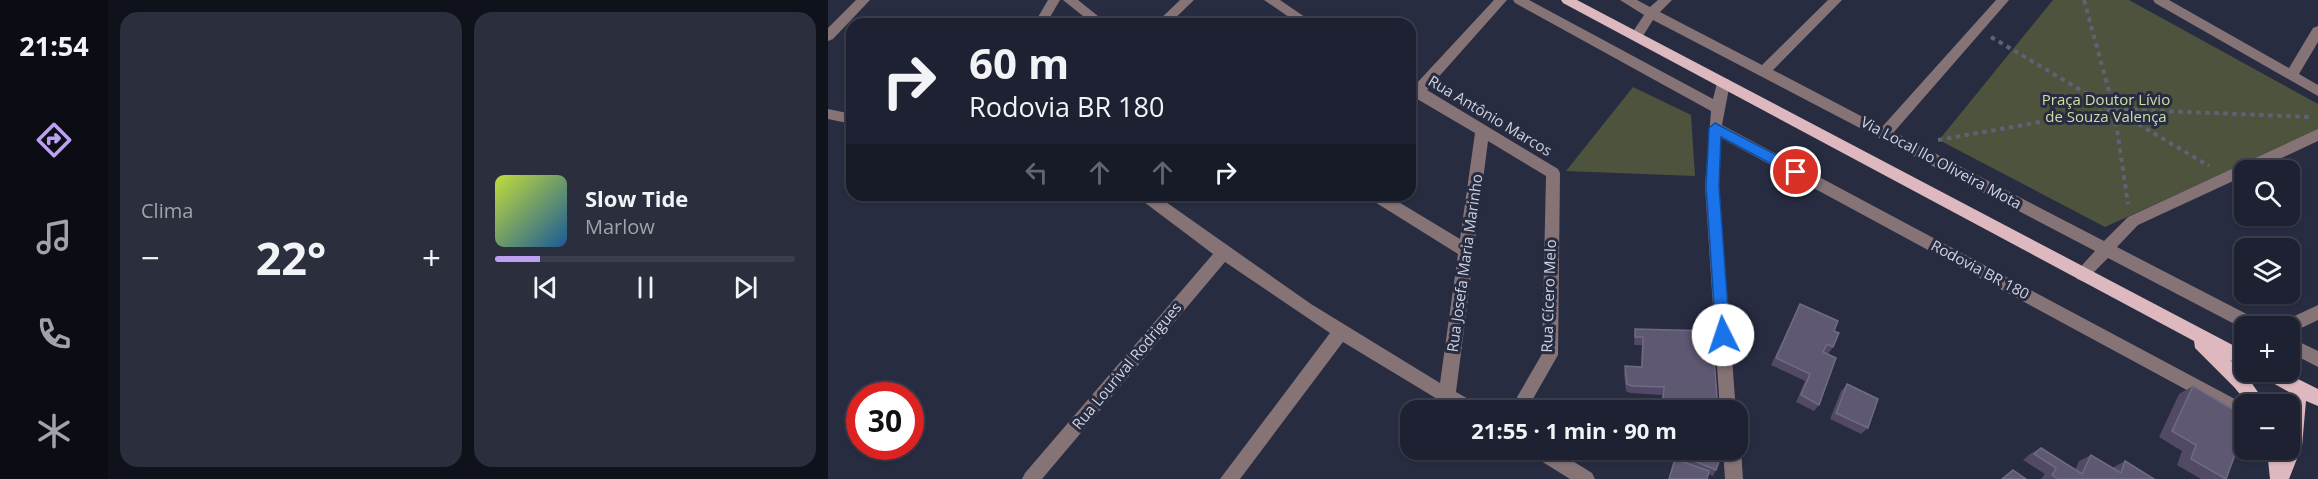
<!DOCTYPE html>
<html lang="pt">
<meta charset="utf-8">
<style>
:root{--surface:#1d2131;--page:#2a2e3d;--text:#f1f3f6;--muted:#a0a3ab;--line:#3b3e4d;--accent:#bca0f2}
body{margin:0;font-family:"Open Sans",sans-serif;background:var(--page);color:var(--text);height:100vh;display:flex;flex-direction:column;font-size:22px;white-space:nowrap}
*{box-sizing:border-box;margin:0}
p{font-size:20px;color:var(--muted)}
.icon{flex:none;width:33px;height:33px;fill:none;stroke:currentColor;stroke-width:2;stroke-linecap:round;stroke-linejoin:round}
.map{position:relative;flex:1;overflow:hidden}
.sheet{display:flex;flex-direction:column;gap:12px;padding:12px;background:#10121b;width:720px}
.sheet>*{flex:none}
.hud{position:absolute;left:18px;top:18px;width:570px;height:183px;border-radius:18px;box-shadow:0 2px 4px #0004,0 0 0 2px var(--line);background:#1d2131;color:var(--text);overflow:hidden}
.tools{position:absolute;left:1406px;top:160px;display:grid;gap:12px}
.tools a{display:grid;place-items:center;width:66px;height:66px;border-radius:12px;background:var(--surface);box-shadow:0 2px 4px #0004,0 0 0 2px var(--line);font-size:30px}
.speed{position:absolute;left:18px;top:382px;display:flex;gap:12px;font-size:30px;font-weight:700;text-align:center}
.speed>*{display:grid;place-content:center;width:78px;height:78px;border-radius:50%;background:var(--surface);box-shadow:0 2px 4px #0004,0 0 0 2px var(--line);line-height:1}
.speed .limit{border:9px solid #d22;background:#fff;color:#111}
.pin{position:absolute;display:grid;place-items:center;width:51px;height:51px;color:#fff;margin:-26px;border:3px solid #fff;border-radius:50%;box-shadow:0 2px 6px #0007}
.me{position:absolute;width:66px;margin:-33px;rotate:356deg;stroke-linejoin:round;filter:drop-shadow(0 0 4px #0008)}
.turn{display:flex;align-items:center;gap:21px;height:126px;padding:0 24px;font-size:27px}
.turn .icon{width:78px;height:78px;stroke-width:2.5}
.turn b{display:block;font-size:42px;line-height:51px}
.lanes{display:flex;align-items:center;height:57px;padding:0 24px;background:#0003;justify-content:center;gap:30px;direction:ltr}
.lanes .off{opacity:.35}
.big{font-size:45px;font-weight:700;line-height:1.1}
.sheet .tile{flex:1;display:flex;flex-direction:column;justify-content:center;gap:9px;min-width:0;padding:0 21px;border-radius:18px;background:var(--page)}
.song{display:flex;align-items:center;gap:18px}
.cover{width:72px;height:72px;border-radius:9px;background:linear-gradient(135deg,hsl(70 70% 55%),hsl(210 70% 35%))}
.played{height:6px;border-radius:3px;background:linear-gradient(90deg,var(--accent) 15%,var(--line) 15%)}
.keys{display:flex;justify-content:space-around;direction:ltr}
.heat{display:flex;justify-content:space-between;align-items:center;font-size:33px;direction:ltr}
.sheet .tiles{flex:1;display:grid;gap:12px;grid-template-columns:repeat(2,1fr)}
.trip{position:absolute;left:572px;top:400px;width:348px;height:60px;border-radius:18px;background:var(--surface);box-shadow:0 2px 4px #0004,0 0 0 2px var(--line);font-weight:700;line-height:60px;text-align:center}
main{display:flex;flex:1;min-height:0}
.dock{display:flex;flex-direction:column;width:108px;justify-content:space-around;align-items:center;background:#0c0d14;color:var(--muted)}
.dock .icon{width:42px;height:42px}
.dock .active{color:var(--accent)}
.dock b{font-size:27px;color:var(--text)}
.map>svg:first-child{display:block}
.green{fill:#4e533d}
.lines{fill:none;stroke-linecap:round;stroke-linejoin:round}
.path{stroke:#5d6274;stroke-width:4;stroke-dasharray:4.5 4.5;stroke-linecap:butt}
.minor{fill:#857376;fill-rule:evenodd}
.major{fill:#ddb8be;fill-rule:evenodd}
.wall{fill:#514966}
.building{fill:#5f5873;stroke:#706b84;stroke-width:1.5}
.route{fill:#1a73e8;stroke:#114b97;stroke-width:1.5}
.labels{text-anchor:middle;stroke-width:6;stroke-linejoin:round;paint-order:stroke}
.park-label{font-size:15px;fill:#d0dea2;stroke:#272c41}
.street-label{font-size:15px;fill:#cfd2e0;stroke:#272c41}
</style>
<main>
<nav class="dock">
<b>21:54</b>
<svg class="icon active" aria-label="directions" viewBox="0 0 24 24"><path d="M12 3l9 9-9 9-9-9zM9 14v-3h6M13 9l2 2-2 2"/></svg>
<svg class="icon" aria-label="music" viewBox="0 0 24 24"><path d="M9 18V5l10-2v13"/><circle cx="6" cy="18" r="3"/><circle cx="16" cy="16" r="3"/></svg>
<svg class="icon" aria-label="phone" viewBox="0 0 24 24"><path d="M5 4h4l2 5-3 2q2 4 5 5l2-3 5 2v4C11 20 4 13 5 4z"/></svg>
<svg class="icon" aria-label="climate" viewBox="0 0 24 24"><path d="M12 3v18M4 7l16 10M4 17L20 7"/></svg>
</nav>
<section class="sheet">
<div class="tiles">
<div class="tile"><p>Clima</p>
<div class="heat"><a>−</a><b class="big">22°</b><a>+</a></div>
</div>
<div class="tile">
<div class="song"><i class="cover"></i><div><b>Slow Tide</b><p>Marlow</p></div></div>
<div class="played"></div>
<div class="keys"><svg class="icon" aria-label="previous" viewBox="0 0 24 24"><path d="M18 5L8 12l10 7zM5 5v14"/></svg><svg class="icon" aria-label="pause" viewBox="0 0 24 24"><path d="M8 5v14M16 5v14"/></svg><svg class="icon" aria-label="next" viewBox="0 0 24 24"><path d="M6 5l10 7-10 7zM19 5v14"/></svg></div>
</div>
</div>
</section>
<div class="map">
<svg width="1490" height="479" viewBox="0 0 1490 479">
<rect width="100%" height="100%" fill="#272c41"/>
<path class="green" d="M1225 0H1301L1490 104V130L1277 227 1111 140Z
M805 87 863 115 867 176 738 171Z"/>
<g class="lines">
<path class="path" d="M1256 0 1286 109 1300 204
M1163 37 1381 166
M1110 140 1286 109 1483 117"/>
<path class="minor" d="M28 0H42L5 39 0 41V28Z
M220 0H232L218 24H206Z
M235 0H250L280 24H265Z
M352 0H366L341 24H327Z
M436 0H452L487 24H471Z
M666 0H679L599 90 730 169 732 173 730 355 698 411H681L714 354 718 176 660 141 628 392 651 405 653 411H629L515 342 412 479H392L502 333 397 262 214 479H194L197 473 385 254 312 199 310 195H328L483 304 612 383 630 254 542 199 540 195H559L632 239 647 133 584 96 582 94V82L588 84Z
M685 0H701L885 99 890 79H900L902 83 894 125 1418 405H1416V421L893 138 891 186 908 411H892L877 186 883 111 687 3Z
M792 0H809L822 7 830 0H844L832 12 934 65 1000 0H1014L945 70 1054 127 1168 0H1181L1066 132 1276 241 1300 217 1490 129V141L1426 171H1416V176L1310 225 1289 247 1434 322 1436 327H1416V329L1280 258 1259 279 1254 281 1249 279 1246 274 1267 251 825 20 813 39H803L802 36 816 15Z
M1325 0H1341L1461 68 1485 28 1490 26V42L1471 74 1490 85V96L1327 3Z
M0 109 24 114V124L0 119Z
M1490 305V320L1461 334V327H1452L1454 322Z
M1461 337 1490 351V367L1461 352Z
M909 443 913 450 915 479H897L895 450H909Z
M702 450H727L764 473 767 479H742L705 456Z"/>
<path class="major" d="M733 0H749L1416 351V367L1402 360 1418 375 1439 405H1421L1406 387 1367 348 1366 341 735 3Z
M1432 372H1456L1490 389V406L1478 401 1474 446 1461 479H1442L1439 450H1461V392L1434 377Z"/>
</g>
<path class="wall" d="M972 304 1006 331 1005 347 1000 354 991 405 986 411 968 402 977 381 943 365Z
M807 329 884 331 840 410 833 408 834 395 802 393 798 391 796 374 797 366 813 367 814 345H806Z
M1019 384 1040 428 1033 434 1002 419 1013 391Z
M1365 386 1398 479H1373L1349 465 1354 451 1331 437 1351 394Z
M1213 448 1247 470 1251 461 1263 455 1284 468 1297 461 1326 479H1213L1217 474 1195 460 1202 454Z
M824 450H895L888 470 885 476 880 474 879 479H841L847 460Z"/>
<path class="building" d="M972 304 1010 321 1006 331 1011 333 1005 347 999 344 995 352 1008 358 991 405 973 395 982 374 948 358Z
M807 329 884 331 890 411H840L842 403 835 401 836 387 804 386 799 384 797 366 814 367 815 337H807Z
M1019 384 1050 399 1040 428 1008 413Z
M1365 386 1416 416V430L1398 479 1363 459 1368 445 1344 431Z
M1213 448 1254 474 1263 455 1293 473 1297 461 1326 479H1230L1224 475 1228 468 1206 454Z
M840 450H895L888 470Z
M847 459 881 471 879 479H841Z
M1185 470 1198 479H1174Z"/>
<path class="route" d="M887 123 973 168 975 172 968 177 964 175 893 137 891 186 902 335 900 340 895 342 890 340 888 335 878 186 881 128Z"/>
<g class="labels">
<g class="park-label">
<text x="1278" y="105">Praça Doutor Lívio<tspan x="1278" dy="17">de Souza Valença</tspan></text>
</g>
<g class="street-label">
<text transform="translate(662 116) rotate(31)" y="5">Rua Antônio Marcos</text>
<text transform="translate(1113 163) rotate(28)" y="5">Via Local Ilo Oliveira Mota</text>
<text transform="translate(637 263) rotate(-82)" y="5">Rua Josefa Maria Marinho</text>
<text transform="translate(1152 270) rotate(28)" y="5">Rodovia BR 180</text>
<text transform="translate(721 296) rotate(-88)" y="5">Rua Cícero Melo</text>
<text transform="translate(299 366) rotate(-50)" y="5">Rua Lourival Rodrigues</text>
</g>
</g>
</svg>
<div class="tools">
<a><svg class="icon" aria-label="search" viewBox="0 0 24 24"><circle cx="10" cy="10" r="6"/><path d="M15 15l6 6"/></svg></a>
<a><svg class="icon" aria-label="layers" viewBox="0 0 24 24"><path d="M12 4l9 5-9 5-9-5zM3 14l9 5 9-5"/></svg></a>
<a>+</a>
<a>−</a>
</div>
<div class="speed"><div class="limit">30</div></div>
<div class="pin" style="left:968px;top:172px;background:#d93025"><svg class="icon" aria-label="arrive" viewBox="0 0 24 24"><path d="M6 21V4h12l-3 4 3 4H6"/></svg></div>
<svg class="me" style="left:895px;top:335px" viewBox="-20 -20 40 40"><circle r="19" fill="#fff"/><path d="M0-13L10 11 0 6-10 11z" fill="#1a73e8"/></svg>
<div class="trip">21:55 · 1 min · 90 m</div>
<div class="hud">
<div class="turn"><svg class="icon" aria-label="right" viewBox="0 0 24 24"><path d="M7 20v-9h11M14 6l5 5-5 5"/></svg><div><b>60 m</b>Rodovia BR 180</div></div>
<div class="lanes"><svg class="icon off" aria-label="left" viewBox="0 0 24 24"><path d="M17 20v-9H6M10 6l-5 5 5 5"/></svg><svg class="icon off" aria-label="ahead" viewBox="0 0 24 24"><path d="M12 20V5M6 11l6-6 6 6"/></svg><svg class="icon off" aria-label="ahead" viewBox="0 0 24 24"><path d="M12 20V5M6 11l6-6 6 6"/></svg><svg class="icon" aria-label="right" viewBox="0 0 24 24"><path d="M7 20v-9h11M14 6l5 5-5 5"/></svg></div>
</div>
</div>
</main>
